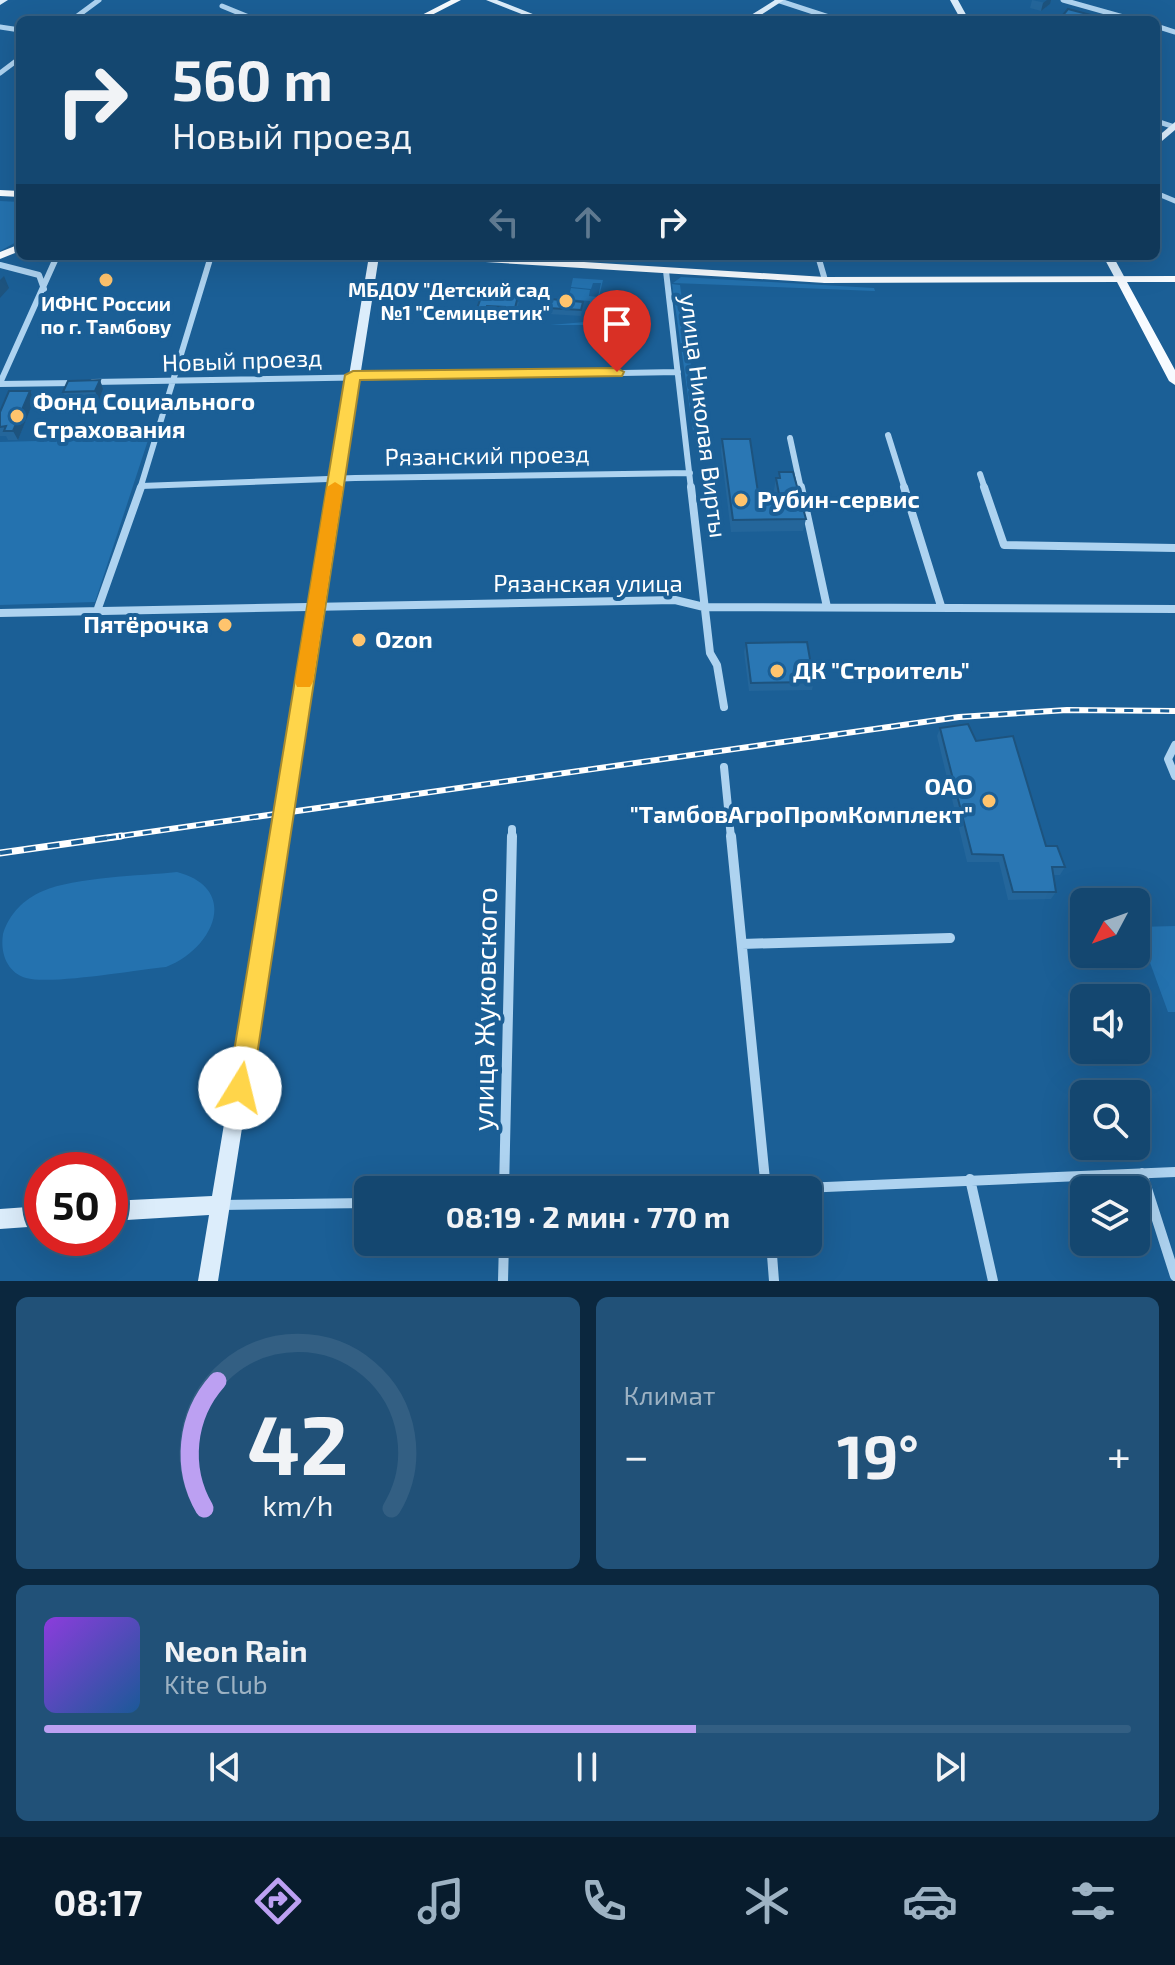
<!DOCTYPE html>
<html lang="ru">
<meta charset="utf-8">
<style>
:root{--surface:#144770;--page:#215178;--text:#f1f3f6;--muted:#9db2c3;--line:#335f83;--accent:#bca0f2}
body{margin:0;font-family:"Exo 2",sans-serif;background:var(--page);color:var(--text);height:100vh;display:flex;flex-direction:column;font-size:30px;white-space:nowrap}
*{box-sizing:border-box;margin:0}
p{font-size:26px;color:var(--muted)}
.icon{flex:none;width:44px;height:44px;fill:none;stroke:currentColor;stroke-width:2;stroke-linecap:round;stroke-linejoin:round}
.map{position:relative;height:1281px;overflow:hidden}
.panel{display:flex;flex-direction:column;gap:16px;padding:16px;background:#0b273e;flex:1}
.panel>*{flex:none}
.banner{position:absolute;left:16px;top:16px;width:1144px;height:244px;border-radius:12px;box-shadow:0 8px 32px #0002,0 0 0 2px var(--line);background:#144770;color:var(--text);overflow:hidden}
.needle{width:52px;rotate:229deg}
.buttons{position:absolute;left:1070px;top:888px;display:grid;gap:16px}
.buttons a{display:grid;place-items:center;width:80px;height:80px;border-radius:12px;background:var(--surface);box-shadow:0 8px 32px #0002,0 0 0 2px var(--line);font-size:40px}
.speed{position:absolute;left:24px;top:1152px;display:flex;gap:16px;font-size:40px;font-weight:700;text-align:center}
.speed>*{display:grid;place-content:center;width:104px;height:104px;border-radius:50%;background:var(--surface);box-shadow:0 8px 32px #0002,0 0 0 2px var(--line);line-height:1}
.speed .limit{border:12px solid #d22;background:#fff;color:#111}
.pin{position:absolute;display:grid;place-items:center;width:68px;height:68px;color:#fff;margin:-82px -34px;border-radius:50% 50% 50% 0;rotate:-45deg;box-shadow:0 0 8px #0007}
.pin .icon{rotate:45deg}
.me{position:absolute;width:88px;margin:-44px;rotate:9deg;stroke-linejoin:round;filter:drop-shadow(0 0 6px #0008)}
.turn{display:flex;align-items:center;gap:28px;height:168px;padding:0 24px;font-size:36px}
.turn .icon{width:104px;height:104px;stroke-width:2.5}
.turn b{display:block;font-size:56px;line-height:68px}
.lanes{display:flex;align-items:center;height:76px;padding:0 24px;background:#0003;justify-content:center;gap:40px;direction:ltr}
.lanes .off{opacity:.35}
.big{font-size:60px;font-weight:700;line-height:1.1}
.panel .card{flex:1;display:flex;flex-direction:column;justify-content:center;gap:12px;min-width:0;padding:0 28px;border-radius:12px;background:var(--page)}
.panel .dial{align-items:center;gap:0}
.dial svg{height:208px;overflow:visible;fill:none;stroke:var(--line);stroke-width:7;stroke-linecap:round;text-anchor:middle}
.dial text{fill:var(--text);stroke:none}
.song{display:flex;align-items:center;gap:24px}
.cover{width:96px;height:96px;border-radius:12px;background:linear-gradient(135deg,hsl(270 70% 55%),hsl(210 70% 35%))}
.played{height:8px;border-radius:4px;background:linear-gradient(90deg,var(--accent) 60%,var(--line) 60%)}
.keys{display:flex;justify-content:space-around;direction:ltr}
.heat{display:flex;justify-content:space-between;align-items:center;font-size:44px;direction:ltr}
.panel .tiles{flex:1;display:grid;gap:16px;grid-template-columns:1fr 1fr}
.card:last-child{grid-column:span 2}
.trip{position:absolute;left:354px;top:1176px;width:468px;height:80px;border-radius:12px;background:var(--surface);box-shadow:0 8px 32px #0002,0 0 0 2px var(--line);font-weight:700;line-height:80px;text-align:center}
.tab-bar{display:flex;height:128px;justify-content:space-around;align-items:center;background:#081c2d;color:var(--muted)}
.tab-bar .icon{width:56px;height:56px}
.tab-bar .on{color:var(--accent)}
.tab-bar b{font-size:36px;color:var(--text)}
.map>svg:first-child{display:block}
.green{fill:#2472af}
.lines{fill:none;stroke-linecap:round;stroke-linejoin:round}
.street-far3{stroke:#aed3f0;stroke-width:5}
.street-far2{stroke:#aed3f0;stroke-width:6}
.street-far1{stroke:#aed3f0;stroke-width:8}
.street{stroke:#aed3f0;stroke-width:10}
.secondary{fill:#dcedfb;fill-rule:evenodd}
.primary{fill:#f7fbff;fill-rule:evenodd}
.rail-far1-casing{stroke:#fff;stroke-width:6}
.rail-casing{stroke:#fff;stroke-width:7}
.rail-far1{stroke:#1b5f96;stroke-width:3;stroke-dasharray:9;stroke-linecap:butt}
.rail{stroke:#1b5f96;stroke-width:4;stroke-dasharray:12;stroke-linecap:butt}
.wall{fill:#24669b}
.shaded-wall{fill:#1d537e}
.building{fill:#2a77b4;stroke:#1d537e;stroke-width:2}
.route{fill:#ffd54a;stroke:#a68a30;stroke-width:2}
.slow{fill:#f59e0b}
.poi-dot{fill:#ffc46d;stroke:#1b5f96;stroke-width:3}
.labels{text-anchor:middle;stroke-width:8;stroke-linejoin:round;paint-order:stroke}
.far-poi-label{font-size:20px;font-weight:bold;fill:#fff;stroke:#1b5f96;text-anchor:end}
.street-label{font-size:24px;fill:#fff;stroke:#1b5f96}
.poi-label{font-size:24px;font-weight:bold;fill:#fff;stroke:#1b5f96;text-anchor:start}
.near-street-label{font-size:28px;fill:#fff;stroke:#1b5f96}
</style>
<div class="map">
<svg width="1175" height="1281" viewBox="0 0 1175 1281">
<rect width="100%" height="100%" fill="#1b5f96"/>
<path class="green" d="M0 201 20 202V240L0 251Z
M681 277 874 288 875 291 673 283Z
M573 278 603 280 592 325H550L585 322 590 301 568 299 571 288 590 290 589 296 598 297 601 283H593L591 289 571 287Z
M672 284 680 285 701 438H694Z
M151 431 95 602 0 605V442L37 441 54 434Z
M177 872C241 889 213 949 166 967 135 970 51 985 26 978 7 972 0 953 3 934 9 914 24 899 43 891 75 877 140 876 177 872Z
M1175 926V1012H1168L1137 927Z"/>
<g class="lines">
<path class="street-far3" d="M777 0 838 20
M1063 0 1134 20
M222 6 256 20
M72 20 99 0
M1156 26 1175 32
M0 27 20 30
M0 73 20 58
M1156 121 1175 127
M1156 193 1175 201"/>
<path class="street-far2" d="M818 256 825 280
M0 265 39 275 44 289
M666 271 691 489
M93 382 678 372
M0 383 57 256
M0 384 75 383
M888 435 905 489
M790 438 801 489
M980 474 985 489
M141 486 355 478 690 473
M140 489 211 256"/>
<path class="street-far1" d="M691 487 710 653 717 665 724 707
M801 487 827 607
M904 487 941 606
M984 487 1004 545 1175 548
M97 611 141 487
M0 613 675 600 704 607 1175 609
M1175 745 1168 759 1175 776
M724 767 731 838
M512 838V829"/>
<path class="street" d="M731 836 766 1190
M742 944 950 938
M1142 1173 1175 1276
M970 1179 993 1281
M504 1190 512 836
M758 1190 1175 1172
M221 1205 368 1203
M771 1242 774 1281
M503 1281 504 1242"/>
<path class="secondary" d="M0 0H8L0 5Z
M486 0H497L548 20H537Z
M775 0H784L753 20H743Z
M950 0H958L969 20H961Z
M1175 122V130L1156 146V138Z
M369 256H379L218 1281H198L209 1215 110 1221V1201L212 1196Z
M1103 256H1113L1126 280 1125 282H1117Z
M42 1206V1226L0 1229V1209Z"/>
<path class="primary" d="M451 0H461L422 20H412Z
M0 190 20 191V197L0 196Z
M20 244V251L0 259V252Z
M432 256H487L825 277 1175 276V282H1127L1175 370V385L1169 381 1117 282 825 283 437 259Z"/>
<g class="rail-far1-casing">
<path id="rail-far1" d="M107 838 959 717 1067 710 1175 711"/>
</g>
<g class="rail-casing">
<path id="rail" d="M0 853 121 836"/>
</g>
<use href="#rail-far1" class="rail-far1"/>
<use href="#rail" class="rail"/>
</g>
<path class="wall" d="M1032 0 1050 4 1041 11 1030 8Z
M482 294 519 302 515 318 504 317V313L488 312 487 316 478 315 477 309Z
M583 302 581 316 548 314V308Z
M100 380 103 389 99 400 67 401 63 392Z
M34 400 18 440H8L6 436H0V412Z
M722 439 759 499H776L774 490 776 478H778L779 472 806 519 803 531 731 532 721 451Z
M746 643 814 682 812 690 749 691 744 652Z
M940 728 976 741 1046 846 1065 867 1060 875H1053L1056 892 1051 899 1008 900 999 862H967L937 736Z"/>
<path class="shaded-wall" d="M1047 0H1051L1050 4 1041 11 1043 3Z
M4 276 9 288 0 298V280Z
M100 380 103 389 99 400 95 391Z
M30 391 34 400 18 440 13 431Z"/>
<path class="building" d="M1068 9 1091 15 1086 20H1059Z
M482 294 518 296 514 312 504 311 505 307 487 306 486 310 477 309Z
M550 299 583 302 581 310 548 308Z
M100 380 95 391 63 392 68 381Z
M9 391H30L13 431H4L6 426 0 427V412Z
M722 439H750L759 499H780L776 478H780L779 472H793L806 519 733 520Z
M807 642 814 682 751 683 746 643Z
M968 724 976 741 1013 736 1046 846H1057L1065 867H1052L1056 892H1013L1003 855 972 854 940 728Z"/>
<path class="route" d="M617 368 624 372 622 376 360 380 252 1088 248 1096 240 1100 231 1096 228 1088 345 375 353 371Z"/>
<path class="slow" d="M335 482 343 487 313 682 310 687H297L295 682 327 487Z"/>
<g class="poi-dot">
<circle cx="106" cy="280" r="8"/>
<circle cx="566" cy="301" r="8"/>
<circle cx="17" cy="416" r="8"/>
<circle cx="741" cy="500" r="8"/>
<circle cx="225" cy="625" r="8"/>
<circle cx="359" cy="640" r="8"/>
<circle cx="777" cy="671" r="8"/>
<circle cx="989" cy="801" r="8"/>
</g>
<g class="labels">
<g class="far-poi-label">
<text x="550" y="297">МБДОУ "Детский сад<tspan x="550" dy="23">№1 "Семицветик"</tspan></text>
<text x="106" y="311" text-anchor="middle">ИФНС России<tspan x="106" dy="23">по г. Тамбову</tspan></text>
</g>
<g class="street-label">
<text transform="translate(242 361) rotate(-2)" y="8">Новый проезд</text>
<text transform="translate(703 416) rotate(83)" y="8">улица Николая Вирты</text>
<text transform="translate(487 456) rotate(-1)" y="8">Рязанский проезд</text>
<text x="588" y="592">Рязанская улица</text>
</g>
<g class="poi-label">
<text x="33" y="410">Фонд Социального<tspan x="33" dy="28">Страхования</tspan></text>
<text x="757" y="508">Рубин-сервис</text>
<text x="209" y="633" text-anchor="end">Пятёрочка</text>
<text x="375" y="648">Ozon</text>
<text x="793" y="679">ДК "Строитель"</text>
<text x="973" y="795" text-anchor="end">ОАО<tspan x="973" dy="28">"ТамбовАгроПромКомплект"</tspan></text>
</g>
<g class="near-street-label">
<text transform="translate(485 1009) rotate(-89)" y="10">улица Жуковского</text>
</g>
</g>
</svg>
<div class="buttons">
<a><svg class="needle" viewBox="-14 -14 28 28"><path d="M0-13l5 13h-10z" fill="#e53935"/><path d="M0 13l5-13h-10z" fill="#9db2c3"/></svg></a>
<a><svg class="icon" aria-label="sound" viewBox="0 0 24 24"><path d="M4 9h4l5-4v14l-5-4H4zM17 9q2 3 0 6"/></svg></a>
<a><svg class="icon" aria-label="search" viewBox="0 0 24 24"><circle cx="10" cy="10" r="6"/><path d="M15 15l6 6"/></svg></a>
<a><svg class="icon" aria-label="layers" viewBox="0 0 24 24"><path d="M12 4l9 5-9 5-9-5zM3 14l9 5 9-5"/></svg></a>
</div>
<div class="speed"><div class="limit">50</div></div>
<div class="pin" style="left:617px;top:372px;background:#d93025"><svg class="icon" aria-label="arrive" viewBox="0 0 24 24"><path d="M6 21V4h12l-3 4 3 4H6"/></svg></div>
<svg class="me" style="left:240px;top:1088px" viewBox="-20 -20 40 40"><circle r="19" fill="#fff"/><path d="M0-13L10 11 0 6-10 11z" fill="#ffd54a"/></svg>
<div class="trip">08:19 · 2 мин · 770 m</div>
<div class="banner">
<div class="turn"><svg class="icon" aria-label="right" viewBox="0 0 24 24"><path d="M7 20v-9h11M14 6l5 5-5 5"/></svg><div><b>560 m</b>Новый проезд</div></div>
<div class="lanes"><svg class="icon off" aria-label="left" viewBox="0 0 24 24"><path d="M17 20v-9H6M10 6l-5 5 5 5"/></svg><svg class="icon off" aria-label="ahead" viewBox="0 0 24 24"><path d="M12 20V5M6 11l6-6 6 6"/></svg><svg class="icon" aria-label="right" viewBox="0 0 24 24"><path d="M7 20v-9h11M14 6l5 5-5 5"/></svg></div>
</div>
</div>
<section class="panel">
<div class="tiles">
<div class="card dial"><svg viewBox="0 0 100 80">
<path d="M14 69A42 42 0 1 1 86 69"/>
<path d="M14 69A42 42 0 0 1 19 20" stroke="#bca0f2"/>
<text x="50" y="56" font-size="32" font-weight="700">42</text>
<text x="50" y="72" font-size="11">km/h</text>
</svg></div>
<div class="card"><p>Климат</p>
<div class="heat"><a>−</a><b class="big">19°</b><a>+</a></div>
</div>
<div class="card">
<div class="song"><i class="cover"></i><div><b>Neon Rain</b><p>Kite Club</p></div></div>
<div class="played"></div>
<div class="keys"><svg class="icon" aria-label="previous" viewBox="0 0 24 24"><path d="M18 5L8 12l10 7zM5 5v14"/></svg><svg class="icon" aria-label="pause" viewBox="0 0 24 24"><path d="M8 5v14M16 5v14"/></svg><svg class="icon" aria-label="next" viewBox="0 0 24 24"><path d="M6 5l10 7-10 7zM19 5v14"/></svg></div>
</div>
</div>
</section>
<nav class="tab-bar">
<b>08:17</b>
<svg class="icon on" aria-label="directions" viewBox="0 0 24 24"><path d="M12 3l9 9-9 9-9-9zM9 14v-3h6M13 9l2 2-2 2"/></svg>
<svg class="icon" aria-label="music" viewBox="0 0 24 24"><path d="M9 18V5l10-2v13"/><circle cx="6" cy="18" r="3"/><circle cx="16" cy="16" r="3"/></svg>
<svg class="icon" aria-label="phone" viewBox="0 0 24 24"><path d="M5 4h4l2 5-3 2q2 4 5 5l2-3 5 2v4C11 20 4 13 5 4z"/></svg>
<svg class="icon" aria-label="climate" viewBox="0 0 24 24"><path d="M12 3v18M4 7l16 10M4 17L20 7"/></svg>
<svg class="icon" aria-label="car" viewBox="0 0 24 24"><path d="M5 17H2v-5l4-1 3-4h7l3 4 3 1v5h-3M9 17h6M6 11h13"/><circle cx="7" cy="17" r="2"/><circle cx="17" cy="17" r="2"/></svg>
<svg class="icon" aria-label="filters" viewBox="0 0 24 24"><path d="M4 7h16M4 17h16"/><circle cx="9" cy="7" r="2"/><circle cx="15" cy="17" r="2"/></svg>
</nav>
